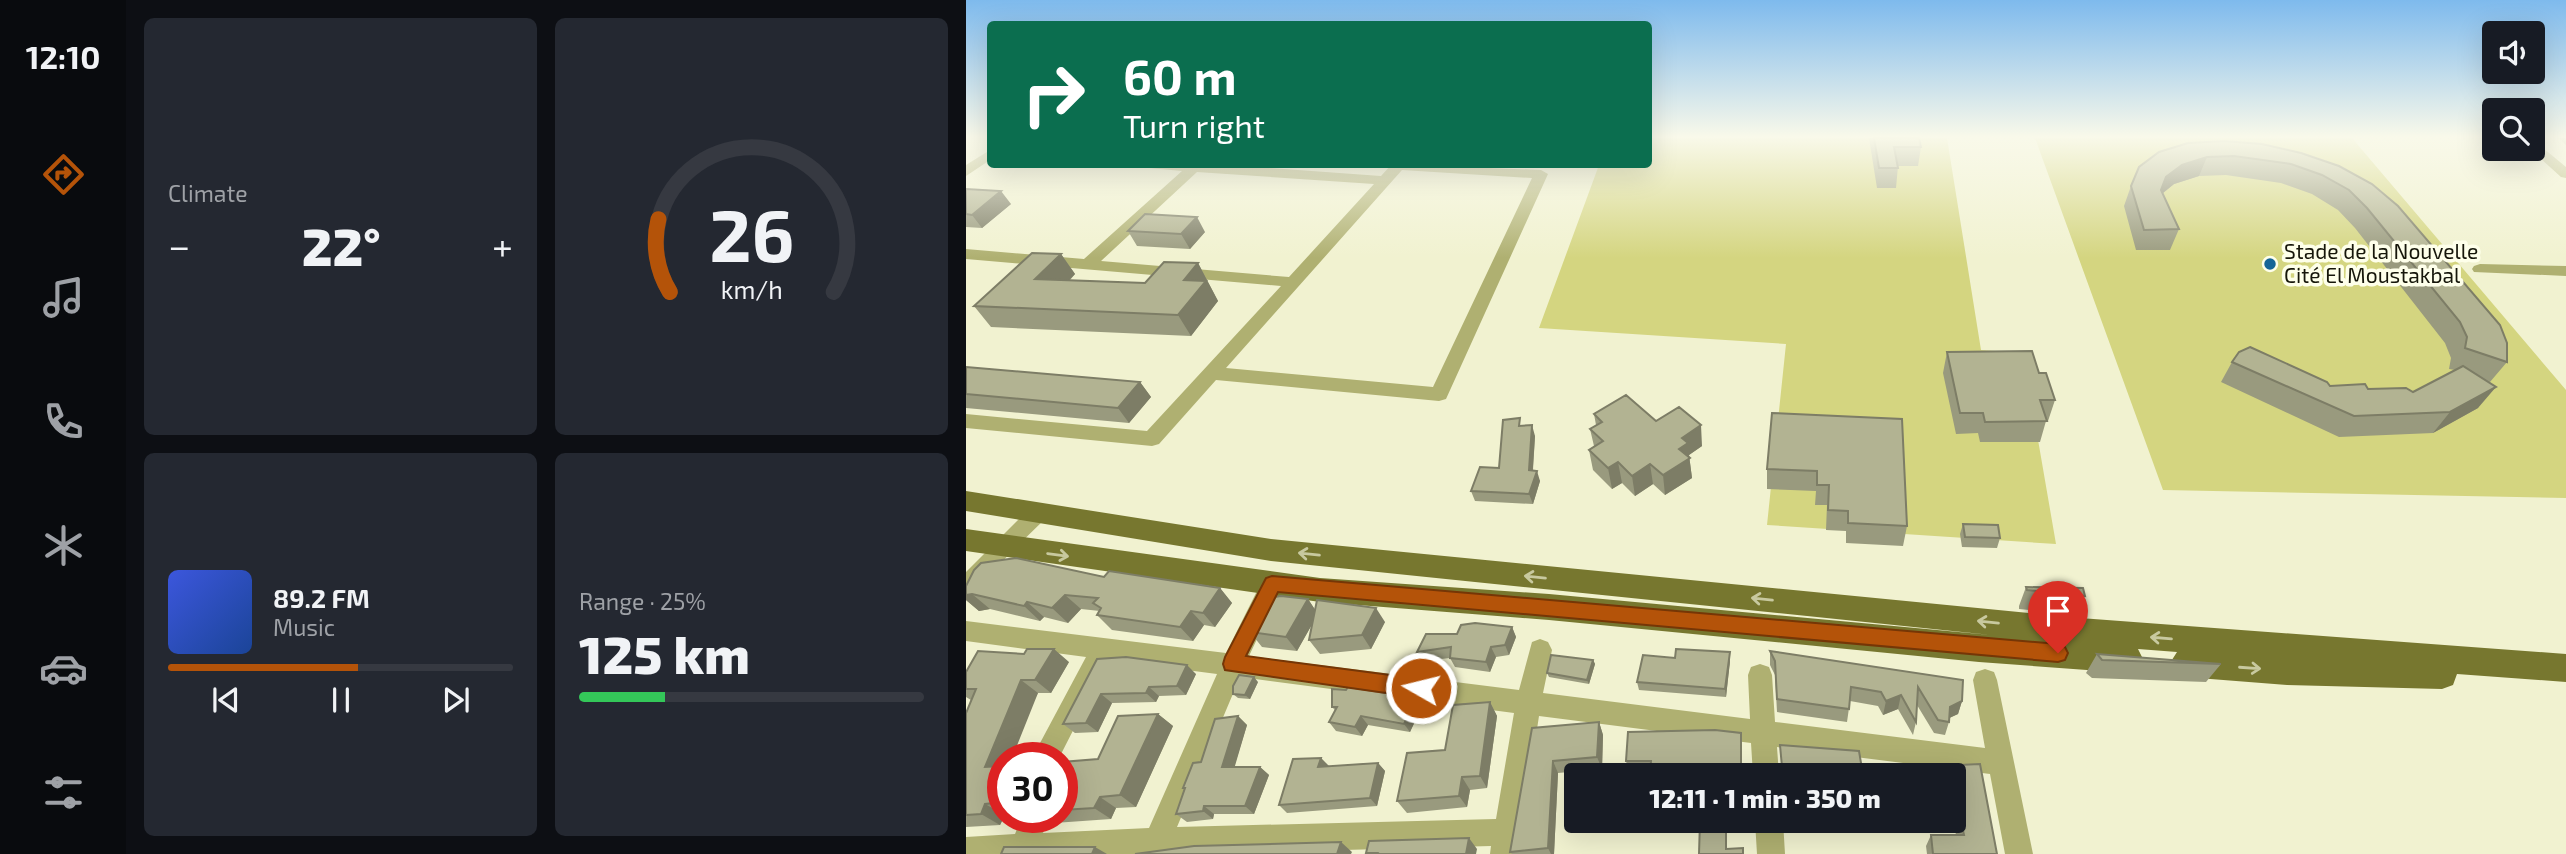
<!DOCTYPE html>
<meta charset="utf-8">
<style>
:root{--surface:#171b24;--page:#242831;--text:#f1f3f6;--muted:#9ea1a6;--line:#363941;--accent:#b45309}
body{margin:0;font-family:"Exo 2",sans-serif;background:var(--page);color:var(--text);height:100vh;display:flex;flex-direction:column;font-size:26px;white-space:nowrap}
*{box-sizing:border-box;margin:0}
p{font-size:23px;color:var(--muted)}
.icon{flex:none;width:38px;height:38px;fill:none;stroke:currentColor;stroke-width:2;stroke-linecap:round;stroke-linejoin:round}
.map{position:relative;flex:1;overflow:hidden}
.side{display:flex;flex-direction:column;gap:18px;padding:18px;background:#0d0f14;width:840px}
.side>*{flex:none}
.top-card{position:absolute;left:21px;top:21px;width:665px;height:147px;border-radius:7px;box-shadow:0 7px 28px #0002;background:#0b6e4f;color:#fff;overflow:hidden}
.buttons{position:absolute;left:1516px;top:21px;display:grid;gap:14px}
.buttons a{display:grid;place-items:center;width:63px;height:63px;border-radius:7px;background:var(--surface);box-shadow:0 7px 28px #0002;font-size:35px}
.speed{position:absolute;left:21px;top:742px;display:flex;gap:14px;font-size:35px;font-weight:700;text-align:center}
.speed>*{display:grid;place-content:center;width:91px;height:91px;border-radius:50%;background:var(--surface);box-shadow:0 7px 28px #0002;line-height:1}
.speed .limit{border:10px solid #d22;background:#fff;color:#111}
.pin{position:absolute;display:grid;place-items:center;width:60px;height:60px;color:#fff;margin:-72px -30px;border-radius:50% 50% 50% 0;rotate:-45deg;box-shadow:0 0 7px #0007}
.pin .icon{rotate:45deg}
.me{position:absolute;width:77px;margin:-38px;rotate:278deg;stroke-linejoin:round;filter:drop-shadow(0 0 5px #0008)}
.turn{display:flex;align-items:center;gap:24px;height:147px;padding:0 21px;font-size:32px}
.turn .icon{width:91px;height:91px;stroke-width:2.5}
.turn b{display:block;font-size:49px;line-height:60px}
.big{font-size:52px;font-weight:800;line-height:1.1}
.side .tile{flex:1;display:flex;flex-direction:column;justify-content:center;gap:10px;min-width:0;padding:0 24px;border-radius:10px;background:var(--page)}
.side .dial{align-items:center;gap:0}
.dial svg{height:182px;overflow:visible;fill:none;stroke:var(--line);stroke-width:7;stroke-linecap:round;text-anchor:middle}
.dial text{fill:var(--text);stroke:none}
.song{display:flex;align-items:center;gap:21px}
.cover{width:84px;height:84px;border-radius:10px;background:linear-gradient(135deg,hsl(230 70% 55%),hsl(220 70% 35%))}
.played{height:7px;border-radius:4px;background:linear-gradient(90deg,var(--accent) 55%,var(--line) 55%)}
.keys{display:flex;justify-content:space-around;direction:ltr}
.heat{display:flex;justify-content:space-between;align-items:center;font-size:38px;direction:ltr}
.charge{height:10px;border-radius:5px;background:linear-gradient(90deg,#34c759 25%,var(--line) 0)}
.side .tiles{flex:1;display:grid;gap:18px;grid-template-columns:repeat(2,1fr)}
.trip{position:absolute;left:598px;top:763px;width:402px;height:70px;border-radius:7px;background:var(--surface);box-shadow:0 7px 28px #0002;font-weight:800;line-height:70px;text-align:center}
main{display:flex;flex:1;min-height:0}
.tabs{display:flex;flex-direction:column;width:126px;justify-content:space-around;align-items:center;background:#090b0e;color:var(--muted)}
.tabs .icon{width:49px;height:49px}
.tabs .current{color:var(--accent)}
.tabs b{font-size:32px;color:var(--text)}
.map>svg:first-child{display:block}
.green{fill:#d4d580}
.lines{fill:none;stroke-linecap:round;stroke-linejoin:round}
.minor{fill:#afb071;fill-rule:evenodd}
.major{fill:#77772f;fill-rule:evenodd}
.wall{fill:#999a7e}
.shaded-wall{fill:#7d7d66}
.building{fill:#b2b392;stroke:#7d7d66;stroke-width:2}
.oneway{stroke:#c8c99f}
.route{fill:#b45309;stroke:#753606;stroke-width:2}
.poi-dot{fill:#166597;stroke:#feffea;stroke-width:2.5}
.labels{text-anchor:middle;stroke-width:7;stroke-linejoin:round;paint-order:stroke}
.poi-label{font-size:21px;fill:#16160a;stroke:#feffea;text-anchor:start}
</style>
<main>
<nav class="tabs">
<b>12:10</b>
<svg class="icon current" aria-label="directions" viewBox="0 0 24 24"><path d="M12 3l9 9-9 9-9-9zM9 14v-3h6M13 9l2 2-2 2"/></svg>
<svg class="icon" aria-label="music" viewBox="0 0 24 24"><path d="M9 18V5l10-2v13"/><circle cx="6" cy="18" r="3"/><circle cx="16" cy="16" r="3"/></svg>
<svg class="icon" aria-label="phone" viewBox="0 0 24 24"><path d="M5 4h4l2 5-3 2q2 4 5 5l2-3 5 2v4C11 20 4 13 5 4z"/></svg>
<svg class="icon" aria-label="climate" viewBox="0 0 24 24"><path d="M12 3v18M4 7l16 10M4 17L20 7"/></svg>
<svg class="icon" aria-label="car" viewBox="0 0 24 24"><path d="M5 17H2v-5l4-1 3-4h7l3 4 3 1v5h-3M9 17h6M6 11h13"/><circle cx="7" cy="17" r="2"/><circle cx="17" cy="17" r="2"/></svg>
<svg class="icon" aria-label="filters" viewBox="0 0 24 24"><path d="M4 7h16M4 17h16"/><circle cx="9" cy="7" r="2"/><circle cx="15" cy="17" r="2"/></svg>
</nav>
<section class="side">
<div class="tiles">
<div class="tile"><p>Climate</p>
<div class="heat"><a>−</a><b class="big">22°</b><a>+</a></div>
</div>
<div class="tile dial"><svg viewBox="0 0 100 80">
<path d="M14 69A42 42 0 1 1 86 69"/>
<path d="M14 69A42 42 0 0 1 9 37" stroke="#b45309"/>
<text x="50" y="56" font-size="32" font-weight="700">26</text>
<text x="50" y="72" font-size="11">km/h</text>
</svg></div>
<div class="tile">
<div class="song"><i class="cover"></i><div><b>89.2 FM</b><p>Music</p></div></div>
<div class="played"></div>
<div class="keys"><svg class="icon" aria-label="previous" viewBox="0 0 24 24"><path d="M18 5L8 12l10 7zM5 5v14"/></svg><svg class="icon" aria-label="pause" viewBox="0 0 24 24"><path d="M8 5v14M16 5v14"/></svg><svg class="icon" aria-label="next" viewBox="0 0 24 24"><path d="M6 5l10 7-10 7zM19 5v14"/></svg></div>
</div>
<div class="tile"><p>Range · 25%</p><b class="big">125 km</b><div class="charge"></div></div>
</div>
</section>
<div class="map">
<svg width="1600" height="854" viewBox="0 0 1600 854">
<rect width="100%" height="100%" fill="#f1f2d0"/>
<path class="green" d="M683 138H981L1015 350 1057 353 1090 544 801 525 820 344 573 328 633 165 682 164Z
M1069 138H1386L1600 390V498L1197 490Z"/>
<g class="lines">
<path class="minor" d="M1566 139 1600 167V178L1595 177 1564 149Z
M24 150V160L0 176V165Z
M176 164H248L415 176 426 164 575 170 582 174 480 399 473 401 250 380 193 444 186 446 0 428V414L181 431 315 286 0 259V249L118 259 216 171 183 168ZM436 170 566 178 467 387 260 368ZM231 172 408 184 323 277 135 261Z
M1514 264 1600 266V276L1508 272 1506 269 1508 266Z
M73 504 80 506 83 512 80 518 44 553 8 594 0 597V572L66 506Z
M306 574 314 577 317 584 283 656 553 690 566 642 574 639 582 642 586 650 577 693 784 719 782 675 785 667 794 664 803 667 806 675 809 722 1019 748 1007 680 1010 672 1019 669 1028 672 1031 680 1067 854H1039L1024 774 811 747 813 775H787L785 743 573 716 552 854H524L525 846 225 854H0V837L49 834 56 817H84L77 833 183 828 251 674 143 660 93 758H66L120 657 0 641V621L260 653 298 577ZM274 677 548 713 530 819 211 827Z
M789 821H817L819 854H791Z"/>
<path class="major" d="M0 491 305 539 1114 618 1600 654V682L1491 674 1487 685 1476 689 1321 685 1219 677 1208 673 1204 663 1211 652 1172 649 1177 659 1173 669 1162 673 1013 662 583 620 354 602 0 551V529L354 578 583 594 1025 635 305 561 0 511Z"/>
</g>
<path class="wall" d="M903 138H953L955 147 952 166H932L930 188H911Z
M1593 138H1600V145Z
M1222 143 1373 166 1541 362 1524 382 1519 381 1512 408 1467 433 1373 437 1255 382 1266 362 1364 386 1447 392 1489 370 1483 369 1485 358 1479 343 1389 228 1372 210 1346 194 1315 183 1260 175 1233 176 1208 184 1196 194 1213 229 1204 250H1170L1158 206 1165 186Z
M0 189 45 204 16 228 0 227Z
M162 231 239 232 224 249 171 246Z
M95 254 109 274 104 280 179 283 232 263 252 301 225 336 25 327 8 306Z
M981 352 1073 373 1089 400 1082 421H1080L1074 442H1014L1012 433 990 434 977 373Z
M0 367 174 382 185 397 163 423 0 408Z
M806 413 941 526 937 546 880 543V531L860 530 861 505H849L850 491 801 489V469Z
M628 414 690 421 736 446 723 455 726 478 699 495 687 484 669 496 656 483 646 489 627 470 623 450 628 446 624 429 630 425Z
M556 426 569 436 567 470 574 481 567 504 509 501 505 491 533 468Z
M997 524 1034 538 1031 548 996 547 994 534Z
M138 577 254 588 266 603 249 627 238 625 227 641 146 630 131 615 134 611 115 609 102 623 78 617 74 621 24 609 13 611 0 600V586Z
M1060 587 1119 596 1109 615 1053 609V606Z
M342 599 349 610 419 622 405 649 354 654 343 640 346 624 331 651 296 647 284 632Z
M546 627 550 637 543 655 530 657 524 672 489 667 484 658 457 661 451 652 491 634Z
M804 651 997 680 996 701 992 714 983 718V722L979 735 968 733 951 705 950 722 947 735 932 709 917 715 912 706 884 701 881 722 811 712 809 675 804 665Z
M1131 654 1255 664 1240 682 1126 678 1120 673Z
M709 658 764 661 760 697 673 690 671 682Z
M131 659 230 674 220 695 193 696 190 702 146 703 132 732 109 733 97 724Z
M627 660 629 664 623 684 583 677 581 673Z
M103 662 85 693H72L37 758V817H38L34 825 0 827V713L5 700 0 697V672Z
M292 682 284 699 272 698 267 694Z
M524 702 531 716 521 788 504 790 501 807 441 813 431 801Z
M457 704 444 732 402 725 396 736 370 731 363 722 369 710 366 707Z
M192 714 207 726 170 807 150 808 145 819 88 823 78 817H96V762L132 759Z
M272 716 281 725 268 767H294L303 775 288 814H248L247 819 221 822 210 814 218 789 217 788 235 762Z
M633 722 637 735 636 769 592 773 588 854H546L544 852 566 728Z
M662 732 775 775H684V772L663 773 660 761Z
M355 758 363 767 412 763 419 771 411 806 321 813 313 805Z
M1014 764 1031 854H961L960 846 965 835H990L987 821H989V775H925L926 768Z
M819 821H851V825L820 824Z
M929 821H961L959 826 930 827Z"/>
<path class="shaded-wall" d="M1241 157 1233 176 1208 184 1193 196 1200 177 1216 165Z
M35 191 45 204 16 228 6 215Z
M231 217 239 232 224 249 215 234Z
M95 254 109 274 85 299 69 279Z
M232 263 252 301 225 336 212 315 218 280Z
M174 382 185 397 163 423 152 408Z
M1530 387 1512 408 1467 433 1484 412Z
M566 425 569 436 566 481 563 470Z
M735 425 736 446 723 455 726 478 699 495 697 475 713 449 716 438Z
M652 462 656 483 646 489 642 468Z
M684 464 687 484 669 496 666 476Z
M571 471 574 481 567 504 563 494Z
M254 588 266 603 249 627 237 613Z
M6 594 24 609 13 611 0 600V595Z
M99 595 115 609 102 623 86 608Z
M342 599 352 614 331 651 320 637Z
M61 602 78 617 74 621 58 606Z
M410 608 419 622 405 649 396 635Z
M225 611 238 625 227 641 214 627Z
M546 627 550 637 543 655 539 645Z
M525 647 530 657 524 672 520 662Z
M88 649 103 662 85 693 69 680Z
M764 652V661L760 697 759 689Z
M627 660 629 664 623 684 621 680Z
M221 665 230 674 220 695 211 686Z
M288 677 292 682 284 699 279 695Z
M55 680 72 693 46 758H37V778L19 767Z
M183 687 193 696 190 702 180 693Z
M135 694 146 703 132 732 120 723Z
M452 695 457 704 444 732 438 724Z
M935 695 932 709 917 715 920 701Z
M996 701 992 714 979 720 984 707Z
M524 702 531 716 521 788 514 776Z
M192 714 207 726 170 807 154 795Z
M272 716 281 725 266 776 256 767Z
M395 716 402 725 396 736 389 727Z
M633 722 637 735 636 769 631 757Z
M355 758 363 766 360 776 352 767Z
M587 761 592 773 588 854H585L582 848Z
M412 763 419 771 411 806 404 798Z
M294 767 303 775 288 814 279 806Z
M496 777 504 790 501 807 493 796Z
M134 797 150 808 145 819 128 808Z
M19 804 37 814V817H38L34 825 15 814Z
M238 806 248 814 247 819 237 811Z
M503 838 511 849 510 854H500Z
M375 842 386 852 385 854H371Z
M129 847 141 854H126Z"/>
<path class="building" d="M908 138H953L955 147H928L932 168H913Z
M1258 141 1296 144 1335 153 1373 166 1406 184 1432 206 1534 325 1541 343V362L1499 348 1501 337 1494 322 1401 208 1383 190 1356 175 1325 164 1268 156 1241 157 1216 165 1200 177 1195 190 1213 229 1178 230 1165 186 1173 167 1193 152 1222 143Z
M0 189 35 191 6 215 0 214Z
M179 214 231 217 215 234 162 231Z
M66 253 95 254 69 279 179 283 198 262 232 263 218 280 240 281 212 315 8 306Z
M1284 347 1361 382 1364 386 1399 384 1402 389 1440 388 1447 392 1497 366 1530 387 1484 412 1388 416 1266 362 1273 352Z
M1066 351 1073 373H1080L1089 400H1074L1081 421 1019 422 1017 413H994L981 352Z
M0 367 174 382 152 408 0 394Z
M660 395 690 421 713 407 735 425 716 438 722 443 713 449 724 458 697 475 684 464 666 476 652 462 642 468 623 450 637 441 624 429 636 422 628 414Z
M806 413 936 419 941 526 882 523V511L862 510 863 485H851V471L801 469Z
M554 418 553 426 566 425 563 470 571 471 563 494 505 491 514 467 533 468 537 420Z
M997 524 1032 525 1034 538 999 537Z
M50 558 138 577 143 571 254 588 237 613 225 611 214 627 131 615 135 608 127 603 132 598 99 595 86 608 61 602 58 606 6 594 0 595V586L8 570 15 563Z
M1060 587 1117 588 1119 596 1061 590Z
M315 596 342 599 320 637 284 632 293 618 297 599Z
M351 600 410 608 396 635 343 640Z
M509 623 546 627 539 645 525 647 520 662 484 658 485 647 451 652 460 634H491L495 625Z
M61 649H88L69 680H55L19 767 37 766V802L19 804 15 814 0 815V713L10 689H0V672L12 651 58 654Z
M710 649 764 652 759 689 671 682 677 655 709 658Z
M804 651 997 680 996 701 984 707 983 722 972 720 952 687 950 722 935 695 920 701 915 692 885 687 883 709 811 699 809 661Z
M1131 654 1255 664 1136 660Z
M585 655 627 660 621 680 581 673Z
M160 657 221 665 211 686 183 687 180 693 135 694 120 723 97 724 131 659Z
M273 675 288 677 279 695 267 694V686Z
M382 687 419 693 420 691 452 695 438 724 395 716 389 727 363 722 371 707H366V689L380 690Z
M524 702 514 776 496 777 493 796 431 801 441 753 479 750 487 705Z
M192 714 154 795 134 797 128 808 96 810V762L132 759 152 716Z
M272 716 256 767H294L279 806H238L237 811 210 814 219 788H217L227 763 235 762 249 719Z
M633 722 631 757 587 761 582 848 544 852 566 728Z
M749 730 775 733V775H735V772L684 774 685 761H660L662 732Z
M814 745 893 751 897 775H810V769L816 767Z
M355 758 352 767 412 763 404 798 313 805 327 759Z
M1014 764 1031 854H967L965 835H998L991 803H989V775H927L926 768Z
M734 821H760V849L777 848V854H733Z
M503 838 500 854H410L411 853H400L403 841Z
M375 842 371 854H169L228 846Z
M38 847H129L126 854H35Z"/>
<defs><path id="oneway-shaft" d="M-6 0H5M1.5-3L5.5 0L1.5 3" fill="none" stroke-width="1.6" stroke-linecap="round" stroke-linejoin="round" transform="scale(1.75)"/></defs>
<g class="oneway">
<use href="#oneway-shaft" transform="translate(343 554) rotate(-174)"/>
<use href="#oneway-shaft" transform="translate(92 555) rotate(8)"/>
<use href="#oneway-shaft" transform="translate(569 577) rotate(-174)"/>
<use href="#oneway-shaft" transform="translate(796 599) rotate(-174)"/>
<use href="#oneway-shaft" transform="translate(1022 622) rotate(-174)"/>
<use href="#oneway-shaft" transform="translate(1195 638) rotate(-175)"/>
<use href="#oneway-shaft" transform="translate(1284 668) rotate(4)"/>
</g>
<linearGradient id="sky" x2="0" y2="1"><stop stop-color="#7ebaed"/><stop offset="0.53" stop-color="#f9f9ea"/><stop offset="1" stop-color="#f9f9ea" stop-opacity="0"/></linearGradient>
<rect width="1600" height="258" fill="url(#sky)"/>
<path class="route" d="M306 576 1092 644 1099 647 1102 653 1099 660 1092 662 312 592 280 656 455 679 462 682 465 688 462 695 455 698 259 670 257 664 259 657 300 578Z"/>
<circle class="poi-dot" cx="1304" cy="264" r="7"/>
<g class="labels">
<g class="poi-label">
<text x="1318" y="259">Stade de la Nouvelle<tspan x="1318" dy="24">Cité El Moustakbal</tspan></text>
</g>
</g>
</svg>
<div class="buttons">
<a><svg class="icon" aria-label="sound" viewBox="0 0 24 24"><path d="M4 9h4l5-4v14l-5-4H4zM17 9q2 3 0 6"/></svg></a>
<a><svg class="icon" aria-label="search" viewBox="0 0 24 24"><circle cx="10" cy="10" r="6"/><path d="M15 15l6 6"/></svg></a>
</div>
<div class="speed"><div class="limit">30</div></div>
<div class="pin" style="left:1092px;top:653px;background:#d93025"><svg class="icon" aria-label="arrive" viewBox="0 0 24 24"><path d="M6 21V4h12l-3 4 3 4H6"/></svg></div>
<svg class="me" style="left:455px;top:688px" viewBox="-20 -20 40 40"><circle r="17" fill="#b45309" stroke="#fff" stroke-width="3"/><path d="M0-11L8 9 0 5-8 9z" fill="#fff"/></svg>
<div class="trip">12:11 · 1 min · 350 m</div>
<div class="top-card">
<div class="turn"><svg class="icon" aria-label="right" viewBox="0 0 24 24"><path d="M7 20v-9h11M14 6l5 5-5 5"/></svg><div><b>60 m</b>Turn right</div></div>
</div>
</div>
</main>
